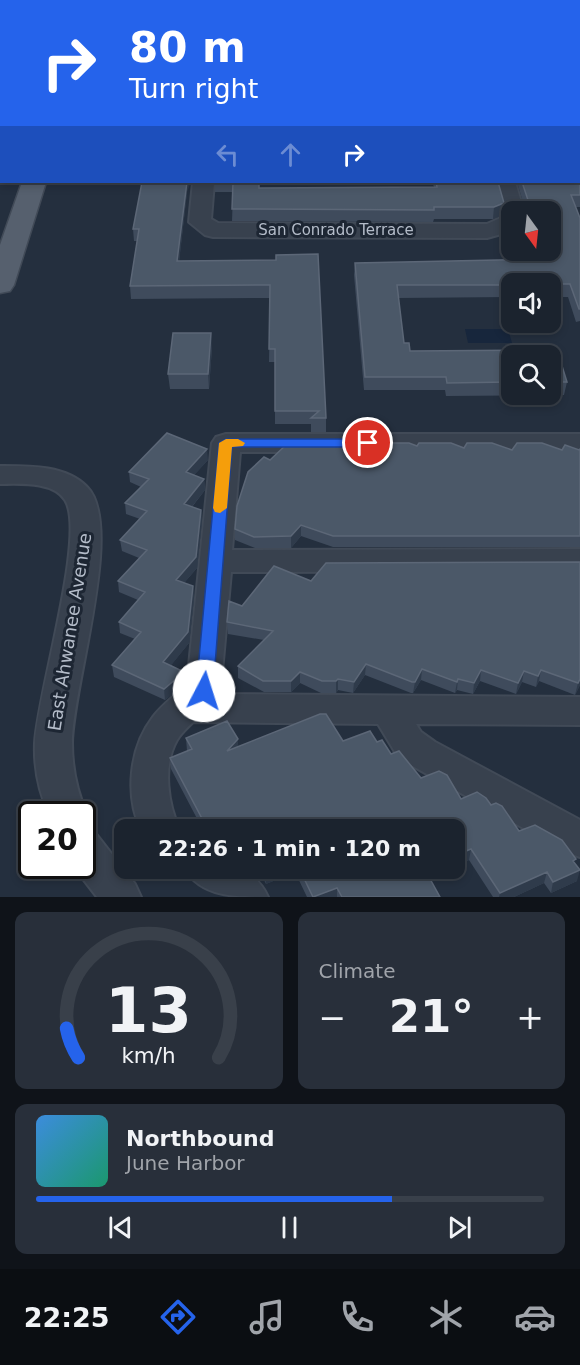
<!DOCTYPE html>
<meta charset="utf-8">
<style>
:root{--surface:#1b232e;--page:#282f3a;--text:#f1f3f6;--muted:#a0a4aa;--line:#39404a;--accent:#2563eb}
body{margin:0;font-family:"DejaVu Sans",sans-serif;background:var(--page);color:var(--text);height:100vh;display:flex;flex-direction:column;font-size:22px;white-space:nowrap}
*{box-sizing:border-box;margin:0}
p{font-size:20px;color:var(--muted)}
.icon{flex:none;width:33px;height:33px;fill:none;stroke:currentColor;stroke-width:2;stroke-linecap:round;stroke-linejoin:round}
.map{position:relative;height:897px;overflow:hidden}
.sheet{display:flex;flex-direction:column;gap:15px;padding:15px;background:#0f1319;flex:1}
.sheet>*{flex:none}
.banner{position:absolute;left:0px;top:0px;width:580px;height:183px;box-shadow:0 3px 9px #0003,0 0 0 2px var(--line);background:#2563eb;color:#fff;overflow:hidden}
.needle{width:39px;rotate:165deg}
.fabs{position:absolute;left:501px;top:201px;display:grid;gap:12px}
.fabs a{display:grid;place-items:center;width:60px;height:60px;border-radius:12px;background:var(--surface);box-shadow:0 3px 9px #0003,0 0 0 2px var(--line);font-size:30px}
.speed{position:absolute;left:18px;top:801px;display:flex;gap:12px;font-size:30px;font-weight:700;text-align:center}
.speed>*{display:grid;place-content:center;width:78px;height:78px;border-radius:50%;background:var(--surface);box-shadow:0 3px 9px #0003,0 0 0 2px var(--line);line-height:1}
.speed .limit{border:3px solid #111;border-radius:9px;background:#fff;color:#111}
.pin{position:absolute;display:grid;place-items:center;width:51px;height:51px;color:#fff;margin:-26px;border:3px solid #fff;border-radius:50%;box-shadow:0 2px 6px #0007}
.me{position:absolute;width:66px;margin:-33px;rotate:5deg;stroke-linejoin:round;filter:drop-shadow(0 0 4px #0008)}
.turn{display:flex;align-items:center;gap:21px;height:126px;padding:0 30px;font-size:27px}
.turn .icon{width:78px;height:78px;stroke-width:2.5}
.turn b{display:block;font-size:42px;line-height:51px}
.lanes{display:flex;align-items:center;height:57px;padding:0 30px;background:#0003;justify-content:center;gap:30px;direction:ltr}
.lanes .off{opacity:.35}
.big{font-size:45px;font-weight:600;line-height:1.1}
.sheet .tile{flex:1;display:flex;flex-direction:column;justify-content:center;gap:9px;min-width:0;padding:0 21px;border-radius:12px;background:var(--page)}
.sheet .dial{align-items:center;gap:0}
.dial svg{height:156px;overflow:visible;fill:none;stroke:var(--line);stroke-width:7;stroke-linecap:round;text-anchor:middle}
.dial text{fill:var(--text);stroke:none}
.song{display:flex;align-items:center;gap:18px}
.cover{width:72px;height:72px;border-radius:9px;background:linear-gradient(135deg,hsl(210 70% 55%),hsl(160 70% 35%))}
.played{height:6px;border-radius:3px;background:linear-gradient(90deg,var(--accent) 70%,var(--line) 70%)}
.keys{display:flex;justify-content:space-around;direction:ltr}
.heat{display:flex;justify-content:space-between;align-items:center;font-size:33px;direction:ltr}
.sheet .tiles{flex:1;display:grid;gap:15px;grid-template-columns:1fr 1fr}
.tile:last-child{grid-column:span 2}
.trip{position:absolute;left:114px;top:819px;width:351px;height:60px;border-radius:12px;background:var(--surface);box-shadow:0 3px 9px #0003,0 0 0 2px var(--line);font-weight:600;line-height:60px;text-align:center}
.tabs{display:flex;height:96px;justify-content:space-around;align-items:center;background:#0b0e12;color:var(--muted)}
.tabs .icon{width:42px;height:42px}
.tabs .active{color:var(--accent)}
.tabs b{font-size:27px;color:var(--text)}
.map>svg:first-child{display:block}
.water{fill:#17263c}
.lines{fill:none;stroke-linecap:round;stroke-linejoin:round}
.minor-casing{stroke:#414a57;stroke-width:4}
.major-casing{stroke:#414a57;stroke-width:3}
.minor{fill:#38414e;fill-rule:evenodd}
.major{fill:#56606e;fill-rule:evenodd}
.wall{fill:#3f4b5c;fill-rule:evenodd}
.shaded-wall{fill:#2f3b4b}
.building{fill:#4b5868;stroke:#5c6777;stroke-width:1.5}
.route{fill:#2563eb;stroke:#184099;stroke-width:1.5}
.slow{fill:#f59e0b}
.labels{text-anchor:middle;stroke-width:6;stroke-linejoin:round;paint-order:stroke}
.far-street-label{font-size:15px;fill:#b4bcc9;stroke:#1d2633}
.street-label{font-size:18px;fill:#b4bcc9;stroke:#1d2633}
</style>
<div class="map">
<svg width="580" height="897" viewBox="0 0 580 897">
<rect width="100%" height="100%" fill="#242f3e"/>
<path class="water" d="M465 329H508L512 343H468Z"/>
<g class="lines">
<g class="minor-casing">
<path id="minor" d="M0 66H2V76H0Z
M193 182H214L211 219 218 223 487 224 505 216 495 182H515L524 212H512V231L487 238 213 237 205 235 189 222Z
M226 434H580V452H240L232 550 580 549V571L231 572 220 694 580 697V725L416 724 421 732 435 742 580 820V857L566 852 409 764 395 752 378 724 193 722C187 728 181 733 177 740 162 766 168 805 180 830H141C125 796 129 748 153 717 162 705 175 695 187 685L212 443 216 437Z
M0 466C28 466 66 465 87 487 125 525 72 688 72 743 72 768 77 792 87 814L82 824V814H49C39 792 34 768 35 743 37 695 87 533 65 500 53 481 19 484 0 484Z
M82 829 96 834 135 884 141 897H97L73 866H82Z
M184 868C218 868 252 861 268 897 235 897 201 897 184 868Z"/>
</g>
<g class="major-casing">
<path id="major" d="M85 0H103V2H85Z
M22 182H46L14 285 10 291 0 293V245Z"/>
</g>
<use href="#minor" class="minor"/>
<use href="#major" class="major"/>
</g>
<path class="wall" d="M579 141H580V207H576L580 218V322V321L576 322 568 297H550V284H512V297L398 298 404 343H409L410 351 557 350 567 382 564 395 446 396 445 390H364L354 275 355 263 540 259 537 250H550V212H515L516 202H523L517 182H579ZM512 356H550V394H512Z
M215 182H259V188L434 187 432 182H498L502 215 493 219H434L433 222 232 221 233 192H215Z
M187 192 179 261 276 260 326 418V432H311V424H275V362H269L270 298 131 299 130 286 137 241H134L133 229Z
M212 347 209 389H170L168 374Z
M417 446 512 450H579L580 449V547H333L301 536 291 548H255L235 540V529L270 460 363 448Z
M208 460 194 475 204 479 205 490 192 507 201 510 202 521 197 568 184 583 193 586 194 598 189 643 171 665 184 672 185 684 165 700 114 677 112 665 135 639 120 633 119 622 138 600 119 592 118 581 139 558 122 551 120 540 140 519 126 514 125 503 141 487 130 482 129 472Z
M580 562V685L575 695 539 681 536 687 522 682 516 694 480 681 473 694 457 690 455 693 421 680 413 693H411L365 675 353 693 338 690 336 693H321L300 683 291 692H264L238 678V666L264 640 228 634 227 622 242 606 311 581Z
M186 738 238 746 343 741 377 742 421 778 461 799 491 805 519 831 575 864 577 881 551 893 544 883 514 897H493L469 860 454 866V830H203L171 769 170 758 187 751Z
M244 868H449L429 877 440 897H307L295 872 266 884 259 870 250 873 246 871Z"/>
<path class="shaded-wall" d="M565 0H577V2H561Z
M2 18V27L0 30V22Z
M2 117V132L0 135V121Z
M187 182H191L187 192 178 273 177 261Z
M504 203 502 215 493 219 494 207Z
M211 333 212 347 209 389 208 374Z
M207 449 208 460 187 483 186 472Z
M204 479 205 490 185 515 184 504Z
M201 510 202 521 197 568 177 591 176 580Z
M301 525V536L291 548V536Z
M193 586 194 598 189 643 165 673 163 662Z
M366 664 365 675 353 693 354 682Z
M422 669 421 680 413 693 415 682Z
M481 670 480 681 473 694 474 683Z
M541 670 539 681 536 687 538 676Z
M524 671 522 682 516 694 518 683Z
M184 672 185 684 165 700 164 689Z
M300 672V683L291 692V681Z
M338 679V690L336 693V681Z
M458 679 457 690 455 693 457 682Z
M580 679V685L575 695 578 683Z
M238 739V751H227Z
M219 820 220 830H207L206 826Z
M471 849 469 860 454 866V856Z
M250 868H258L259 870 250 873Z
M276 868H295V872L266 884 265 873Z
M424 868H449L423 880Z
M580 870 577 881 551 893 553 882Z
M547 872 544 883 514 897H499L500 893Z
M337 888V897H314Z"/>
<path class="building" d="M0 0H10L9 2H2V18L0 22Z
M138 0H565L561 2H138Z
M579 41H580V53L579 54Z
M579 66H580V79H579Z
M0 94H2V117L0 121Z
M579 141H580V195H571L580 218V309H579L570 284H512V285H397L404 343H409L410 351 557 350 567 382H550V356H512V382L447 383 446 377H365L355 263 546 259 543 250H550V212H531L529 207H516V202H526L528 200 522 182H579Z
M142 182H187L177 261 276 260V255L318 254 326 418H311L319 411H275V349H269L270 285 130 286 139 229H133Z
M233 182H259V188L437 187 436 182H498L504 203 494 207H434V210L232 209Z
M173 333H211L208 374H168Z
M167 433 207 449 186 472 204 479 184 504 201 510 196 557 176 580 193 586 188 632 163 662 184 672 164 689 112 665 141 632 119 622 145 592 118 581 147 550 120 540 147 511 125 503 149 479 129 472Z
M288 443H351L363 448 367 443H409L417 446 419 443H451L464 448 467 443H492L512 450 517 443H542L562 450 565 445 579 450 580 449V536H333L301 525 291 536 254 537 235 529 237 506 248 472 264 457 270 460Z
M580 562V679L578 683 541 670 538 676 524 671 518 683 481 670 474 683 458 679 457 682 422 669 415 682H412L366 664 354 682 338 679 336 681H322L300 672 291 681H263L238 666 273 631 227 622 229 601 242 606 274 566 311 581 326 563Z
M320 714H326L343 741 370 731 377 742 382 740 391 754 399 751 421 778 439 771 447 775 461 799 477 792 486 798 491 805 496 803 502 806 519 831 535 825 562 840 576 859 573 861 580 870 553 882 547 872 500 893 471 849 454 856V830H224L219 820 206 826 170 758 192 749 186 738 227 721 238 739 227 751Z
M263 868H276L265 873Z
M299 868H424L440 897H342L337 888 313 897Z"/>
<path class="route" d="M226 439H368L374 443 368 447H232L213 691 210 695 204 697 198 695 196 691 219 443Z"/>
<path class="slow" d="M238 439 245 443 243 446 232 447 227 508 220 513 215 512 213 508 219 443 226 439Z"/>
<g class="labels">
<g class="far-street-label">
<text x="336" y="235">San Conrado Terrace</text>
</g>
<g class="street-label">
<text transform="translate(70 632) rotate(-81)" y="6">East Ahwanee Avenue</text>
</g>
</g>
</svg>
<div class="fabs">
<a><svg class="needle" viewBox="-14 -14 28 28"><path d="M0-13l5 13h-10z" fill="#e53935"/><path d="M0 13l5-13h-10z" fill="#a0a4aa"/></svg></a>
<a><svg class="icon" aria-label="sound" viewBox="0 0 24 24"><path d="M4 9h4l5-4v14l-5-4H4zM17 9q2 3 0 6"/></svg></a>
<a><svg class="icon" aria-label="search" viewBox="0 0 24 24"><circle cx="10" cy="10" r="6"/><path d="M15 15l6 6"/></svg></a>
</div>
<div class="speed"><div class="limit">20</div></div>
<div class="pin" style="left:368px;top:443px;background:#d93025"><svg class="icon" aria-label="arrive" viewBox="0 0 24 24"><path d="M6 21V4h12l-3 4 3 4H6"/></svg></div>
<svg class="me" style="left:204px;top:691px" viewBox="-20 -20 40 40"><circle r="19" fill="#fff"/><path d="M0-13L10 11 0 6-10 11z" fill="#2563eb"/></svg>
<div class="trip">22:26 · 1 min · 120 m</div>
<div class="banner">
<div class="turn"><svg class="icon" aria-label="right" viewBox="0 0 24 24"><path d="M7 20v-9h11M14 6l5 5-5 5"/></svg><div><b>80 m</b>Turn right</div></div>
<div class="lanes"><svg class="icon off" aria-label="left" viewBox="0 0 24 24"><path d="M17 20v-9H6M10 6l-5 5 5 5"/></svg><svg class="icon off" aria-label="ahead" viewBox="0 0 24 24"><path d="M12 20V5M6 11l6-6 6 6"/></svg><svg class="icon" aria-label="right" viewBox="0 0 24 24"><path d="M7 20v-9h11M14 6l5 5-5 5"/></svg></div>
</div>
</div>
<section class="sheet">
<div class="tiles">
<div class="tile dial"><svg viewBox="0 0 100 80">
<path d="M14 69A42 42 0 1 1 86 69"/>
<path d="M14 69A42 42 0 0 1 8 54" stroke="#2563eb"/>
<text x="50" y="56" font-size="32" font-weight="700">13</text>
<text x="50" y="72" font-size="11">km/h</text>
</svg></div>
<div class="tile"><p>Climate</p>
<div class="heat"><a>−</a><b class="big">21°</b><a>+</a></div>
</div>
<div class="tile">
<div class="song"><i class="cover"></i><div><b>Northbound</b><p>June Harbor</p></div></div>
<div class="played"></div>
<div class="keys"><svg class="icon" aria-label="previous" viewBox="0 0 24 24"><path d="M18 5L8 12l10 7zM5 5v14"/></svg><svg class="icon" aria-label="pause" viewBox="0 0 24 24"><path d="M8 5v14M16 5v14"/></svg><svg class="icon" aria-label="next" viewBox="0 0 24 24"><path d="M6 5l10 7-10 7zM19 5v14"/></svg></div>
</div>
</div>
</section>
<nav class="tabs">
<b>22:25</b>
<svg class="icon active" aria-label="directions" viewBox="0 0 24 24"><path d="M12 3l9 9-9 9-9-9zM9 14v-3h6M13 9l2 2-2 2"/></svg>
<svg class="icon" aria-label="music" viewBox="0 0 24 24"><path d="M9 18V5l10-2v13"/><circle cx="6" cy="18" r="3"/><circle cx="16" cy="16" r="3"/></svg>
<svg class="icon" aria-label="phone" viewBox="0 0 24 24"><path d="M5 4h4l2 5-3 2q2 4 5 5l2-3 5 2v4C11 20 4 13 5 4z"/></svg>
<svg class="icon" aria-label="climate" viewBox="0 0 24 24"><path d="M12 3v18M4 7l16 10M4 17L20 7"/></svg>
<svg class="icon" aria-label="car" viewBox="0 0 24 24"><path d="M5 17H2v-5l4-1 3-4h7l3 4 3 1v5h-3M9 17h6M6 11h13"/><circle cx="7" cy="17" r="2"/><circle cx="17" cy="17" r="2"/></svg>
</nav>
